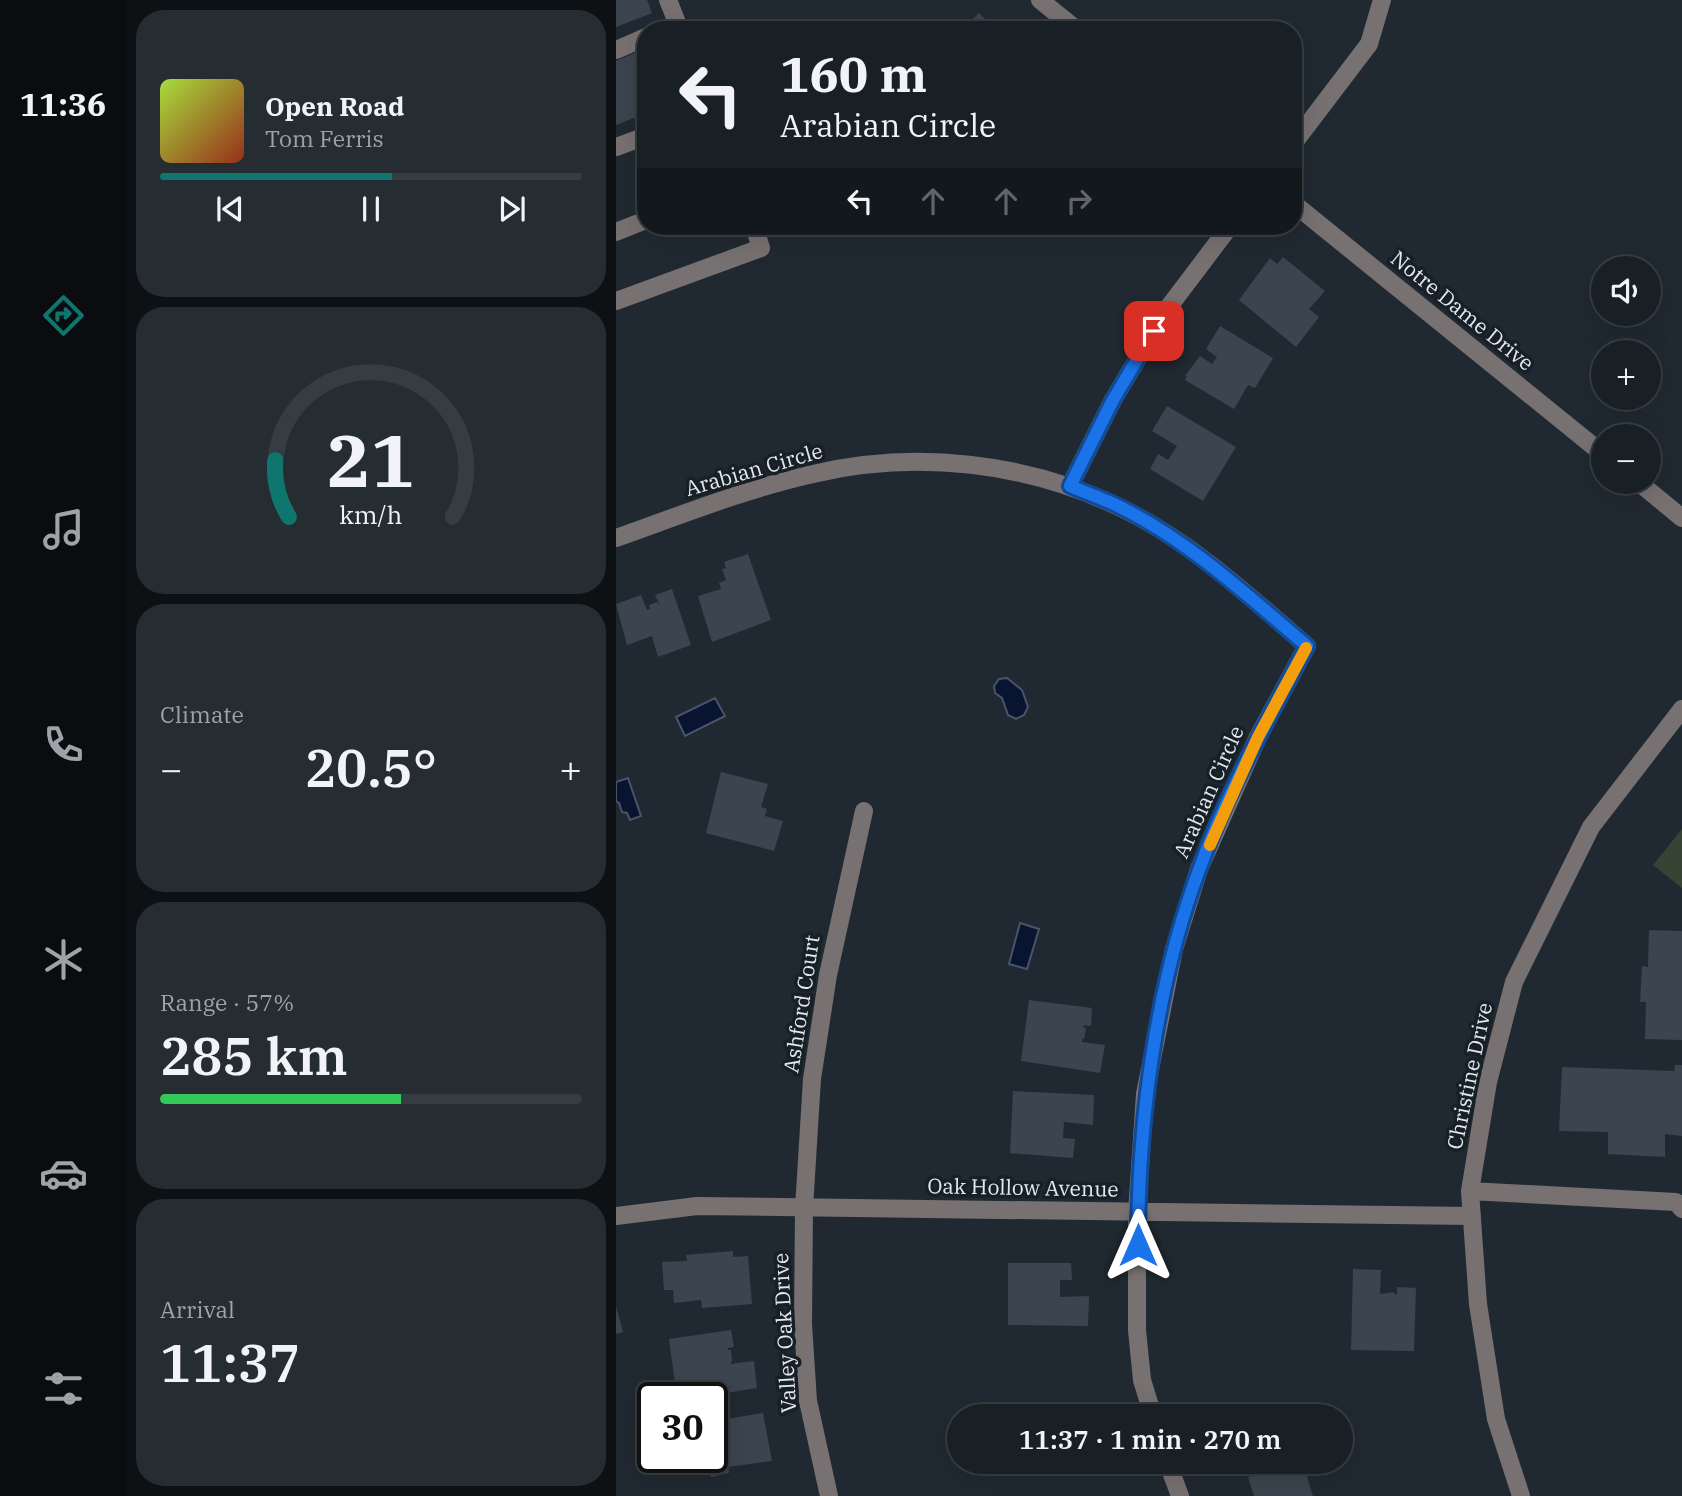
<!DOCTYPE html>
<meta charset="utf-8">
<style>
:root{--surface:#181f25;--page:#252c32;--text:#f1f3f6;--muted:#9fa2a7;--line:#363d42;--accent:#0f766e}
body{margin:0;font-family:"IBM Plex Serif",serif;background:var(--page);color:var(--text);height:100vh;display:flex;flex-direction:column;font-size:26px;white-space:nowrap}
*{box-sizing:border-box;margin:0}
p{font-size:23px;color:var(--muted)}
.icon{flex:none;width:38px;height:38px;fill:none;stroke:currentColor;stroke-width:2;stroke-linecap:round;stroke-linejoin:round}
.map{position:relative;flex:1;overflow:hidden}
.details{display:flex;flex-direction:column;gap:10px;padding:10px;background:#0d1114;width:490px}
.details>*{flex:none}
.banner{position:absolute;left:21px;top:21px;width:665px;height:214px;border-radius:28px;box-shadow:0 7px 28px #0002,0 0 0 2px var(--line);background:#181f25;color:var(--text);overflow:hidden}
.fabs{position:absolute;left:975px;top:256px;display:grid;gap:14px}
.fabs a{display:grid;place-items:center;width:70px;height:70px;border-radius:50%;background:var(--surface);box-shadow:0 7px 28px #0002,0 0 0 2px var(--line);font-size:35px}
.speed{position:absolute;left:21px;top:1382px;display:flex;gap:14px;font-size:35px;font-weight:700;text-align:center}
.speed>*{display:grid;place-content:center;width:91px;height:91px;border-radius:50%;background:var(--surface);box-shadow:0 7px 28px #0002,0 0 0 2px var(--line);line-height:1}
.speed .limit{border:4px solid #111;border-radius:10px;background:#fff;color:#111}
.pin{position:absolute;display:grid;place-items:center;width:60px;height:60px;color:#fff;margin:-30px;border-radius:14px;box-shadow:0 4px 10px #0006}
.me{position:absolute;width:77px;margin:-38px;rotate:0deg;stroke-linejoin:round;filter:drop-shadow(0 0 5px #0008)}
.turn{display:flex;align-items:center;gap:24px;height:147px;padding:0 28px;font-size:32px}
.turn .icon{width:91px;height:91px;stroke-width:2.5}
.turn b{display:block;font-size:49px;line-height:60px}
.lanes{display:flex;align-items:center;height:66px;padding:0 28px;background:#0003;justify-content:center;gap:35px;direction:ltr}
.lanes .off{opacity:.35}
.big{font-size:52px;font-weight:600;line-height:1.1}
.details .card{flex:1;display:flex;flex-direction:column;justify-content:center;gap:10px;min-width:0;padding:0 24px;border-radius:28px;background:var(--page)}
.details .dial{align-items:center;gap:0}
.dial svg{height:182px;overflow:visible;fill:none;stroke:var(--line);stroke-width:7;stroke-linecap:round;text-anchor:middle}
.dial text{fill:var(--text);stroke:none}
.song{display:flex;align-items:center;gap:21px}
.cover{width:84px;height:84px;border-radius:10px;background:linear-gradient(135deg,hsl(80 70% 55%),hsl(10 70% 35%))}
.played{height:7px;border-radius:4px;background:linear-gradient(90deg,var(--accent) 55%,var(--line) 55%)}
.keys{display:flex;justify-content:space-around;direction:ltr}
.heat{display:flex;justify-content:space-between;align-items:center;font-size:38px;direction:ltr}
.charge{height:10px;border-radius:5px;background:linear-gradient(90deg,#34c759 57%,var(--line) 0)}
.trip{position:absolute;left:331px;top:1404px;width:406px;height:70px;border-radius:35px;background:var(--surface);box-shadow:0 7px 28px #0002,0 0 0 2px var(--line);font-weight:600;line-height:70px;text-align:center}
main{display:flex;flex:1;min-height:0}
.menu{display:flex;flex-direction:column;width:126px;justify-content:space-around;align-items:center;background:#0a0c0f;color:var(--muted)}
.menu .icon{width:49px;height:49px}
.menu .current{color:var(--accent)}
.menu b{font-size:32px;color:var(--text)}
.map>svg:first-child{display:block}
.green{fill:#364533}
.water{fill:#081430;stroke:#4a5469;stroke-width:2}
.building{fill:#3c454f}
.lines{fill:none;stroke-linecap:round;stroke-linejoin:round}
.minor{stroke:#787171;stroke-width:18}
.route-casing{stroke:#114b97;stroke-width:18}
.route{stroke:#1a73e8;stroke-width:12}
.slow{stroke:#f59e0b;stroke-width:12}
.labels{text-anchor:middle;stroke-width:7;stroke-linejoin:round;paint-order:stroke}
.street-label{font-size:21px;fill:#e4e9ef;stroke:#171f27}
</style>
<main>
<nav class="menu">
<b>11:36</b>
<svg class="icon current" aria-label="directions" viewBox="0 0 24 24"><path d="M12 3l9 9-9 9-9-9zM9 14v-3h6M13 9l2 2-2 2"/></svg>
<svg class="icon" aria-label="music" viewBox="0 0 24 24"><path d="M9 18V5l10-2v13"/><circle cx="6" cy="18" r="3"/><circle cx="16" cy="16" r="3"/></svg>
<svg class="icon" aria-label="phone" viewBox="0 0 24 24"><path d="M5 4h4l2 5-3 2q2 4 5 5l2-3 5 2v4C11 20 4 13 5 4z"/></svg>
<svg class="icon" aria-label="climate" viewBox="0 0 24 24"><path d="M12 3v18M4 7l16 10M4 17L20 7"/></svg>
<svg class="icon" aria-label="car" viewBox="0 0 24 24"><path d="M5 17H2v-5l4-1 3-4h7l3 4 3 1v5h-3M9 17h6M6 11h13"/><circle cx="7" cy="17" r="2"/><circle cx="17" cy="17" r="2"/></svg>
<svg class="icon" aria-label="filters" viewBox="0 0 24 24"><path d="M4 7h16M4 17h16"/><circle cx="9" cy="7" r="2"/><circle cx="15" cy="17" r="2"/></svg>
</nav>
<section class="details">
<div class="card">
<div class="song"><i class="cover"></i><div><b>Open Road</b><p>Tom Ferris</p></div></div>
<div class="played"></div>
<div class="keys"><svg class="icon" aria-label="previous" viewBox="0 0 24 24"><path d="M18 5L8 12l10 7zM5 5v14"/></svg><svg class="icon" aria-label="pause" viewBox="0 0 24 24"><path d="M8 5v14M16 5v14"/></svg><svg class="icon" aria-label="next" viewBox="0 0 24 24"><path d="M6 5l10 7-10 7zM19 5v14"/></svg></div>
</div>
<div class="card dial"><svg viewBox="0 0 100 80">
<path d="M14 69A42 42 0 1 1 86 69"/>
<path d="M14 69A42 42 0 0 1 8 44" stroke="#0f766e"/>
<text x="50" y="56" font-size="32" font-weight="700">21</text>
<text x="50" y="72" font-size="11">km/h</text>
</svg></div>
<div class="card"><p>Climate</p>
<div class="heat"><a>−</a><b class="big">20.5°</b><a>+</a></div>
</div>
<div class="card"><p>Range · 57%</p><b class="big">285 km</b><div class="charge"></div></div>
<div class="card"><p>Arrival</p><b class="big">11:37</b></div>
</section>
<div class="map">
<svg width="1066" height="1496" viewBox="0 0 1066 1496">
<rect width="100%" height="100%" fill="#202931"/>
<path class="green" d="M1066 829V888L1037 865Z"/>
<path class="water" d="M391 678 406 690 412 707 408 715 400 719 392 715 386 698 379 693 378 686 383 679Z
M99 698 109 716 69 736 60 717Z
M12 778 25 816 14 820 11 813 6 812 3 803 0 801V782Z
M404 923 423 929 411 969 393 964Z"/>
<path class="building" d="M0 0H31L36 13 0 27Z
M363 13 380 30H345Z
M30 48V113L0 125V61Z
M667 257 709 291 693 309 703 317 680 347 623 300 654 258 661 264Z
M604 326 657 358 639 388 632 385 618 409 569 380 571 376H569L584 356 596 364 601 357 590 349Z
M551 406 620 447 587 501 534 469 542 454 552 460 561 446 536 431Z
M132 554 155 620 96 642 82 596 105 589 103 583 110 580 106 569 110 568 108 562Z
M56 589 75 645 42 657 36 636 11 645 0 604 25 595 31 610 34 609 33 605 41 602 44 605 39 595Z
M105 772 152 784 145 807 151 809 149 816 167 821 158 851 90 833Z
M1033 930 1066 931V1040L1029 1039 1030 1002H1024L1026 966 1032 967Z
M413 1000 476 1008 475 1026 468 1025 467 1028H470L468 1039H466V1042L489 1045 484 1073 405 1061Z
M1059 1065H1066V1136L1049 1134V1157L992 1154V1132L943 1131 946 1067 1058 1071Z
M397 1091 478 1095 477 1125 448 1122 447 1138 459 1139 457 1158 394 1153Z
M117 1251V1257L132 1256 136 1304 86 1308 85 1300 58 1303 57 1290H48L46 1262 71 1261 70 1255Z
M392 1263H455L456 1280H444V1297L473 1296 472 1326 392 1325Z
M737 1269 765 1270 764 1294 778 1292V1294H781V1287L800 1288 798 1351 735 1350Z
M0 1306 7 1332 0 1334Z
M115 1330 118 1347 112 1348V1350H115L116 1361 114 1364 138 1361 141 1388 78 1398H61L53 1339Z
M147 1413 156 1461 112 1467 113 1473 95 1477 93 1471 69 1475 67 1458H96L98 1421Z
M654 1461H686L697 1496H638L632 1477 639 1475 636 1467Z"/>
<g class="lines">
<path class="minor" d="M52 0 64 30
M424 0 461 30
M0 50 30 37
M677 144 753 44 766 0
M0 147 30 136
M677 203 987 454
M0 232 30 220
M0 301 145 248 138 226
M1021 481 1066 518
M454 486 497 400 552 308 614 226
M0 538C65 515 130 489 197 474 299 450 409 462 503 507 573 540 633 596 691 646L642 737 583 869 558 949 529 1094 521 1212V1330L526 1380 537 1416
M854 1191 1060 1202 1066 1209
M0 1216 81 1206 856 1216
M551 1461 564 1496
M213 1496 192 1401 187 1324 188 1208 196 1079 212 975 248 811
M905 1496 880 1419 862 1304 854 1191 872 1082 898 982 975 827 1066 709"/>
</g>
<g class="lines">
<g class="route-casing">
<path id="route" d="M522 1245C522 1122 540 985 583 870 611 792 652 719 691 646 632 596 573 541 504 507 488 499 470 493 454 486L497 400 538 331"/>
</g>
<use href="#route" class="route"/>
<path class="slow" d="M594 845 642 737 690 648"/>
</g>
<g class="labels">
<g class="street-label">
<text transform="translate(846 311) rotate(39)" y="7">Notre Dame Drive</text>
<text transform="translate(138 470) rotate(-16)" y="7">Arabian Circle</text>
<text transform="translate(593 792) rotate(-66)" y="7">Arabian Circle</text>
<text transform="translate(186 1004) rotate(-81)" y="7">Ashford Court</text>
<text transform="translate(854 1076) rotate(-78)" y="7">Christine Drive</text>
<text transform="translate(407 1188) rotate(1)" y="7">Oak Hollow Avenue</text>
<text transform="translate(169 1333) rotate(-93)" y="7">Valley Oak Drive</text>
</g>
</g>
</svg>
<div class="fabs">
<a><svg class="icon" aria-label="sound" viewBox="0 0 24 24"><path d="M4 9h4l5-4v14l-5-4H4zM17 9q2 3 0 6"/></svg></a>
<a>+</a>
<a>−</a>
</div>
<div class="speed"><div class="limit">30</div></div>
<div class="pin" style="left:538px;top:331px;background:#d93025"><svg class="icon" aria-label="arrive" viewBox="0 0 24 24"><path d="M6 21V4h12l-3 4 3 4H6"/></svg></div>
<svg class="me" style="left:522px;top:1245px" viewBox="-20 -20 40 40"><path d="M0-17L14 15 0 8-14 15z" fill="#1a73e8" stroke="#fff" stroke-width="4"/></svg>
<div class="trip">11:37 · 1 min · 270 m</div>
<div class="banner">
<div class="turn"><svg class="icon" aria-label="left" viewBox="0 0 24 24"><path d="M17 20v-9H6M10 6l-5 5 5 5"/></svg><div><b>160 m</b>Arabian Circle</div></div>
<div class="lanes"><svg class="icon" aria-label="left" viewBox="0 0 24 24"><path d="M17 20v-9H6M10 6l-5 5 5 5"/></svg><svg class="icon off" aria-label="ahead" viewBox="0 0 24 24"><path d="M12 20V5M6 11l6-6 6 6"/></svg><svg class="icon off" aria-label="ahead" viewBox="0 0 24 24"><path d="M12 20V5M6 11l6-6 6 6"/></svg><svg class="icon off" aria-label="right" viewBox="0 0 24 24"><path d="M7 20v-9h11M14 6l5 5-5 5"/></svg></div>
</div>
</div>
</main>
